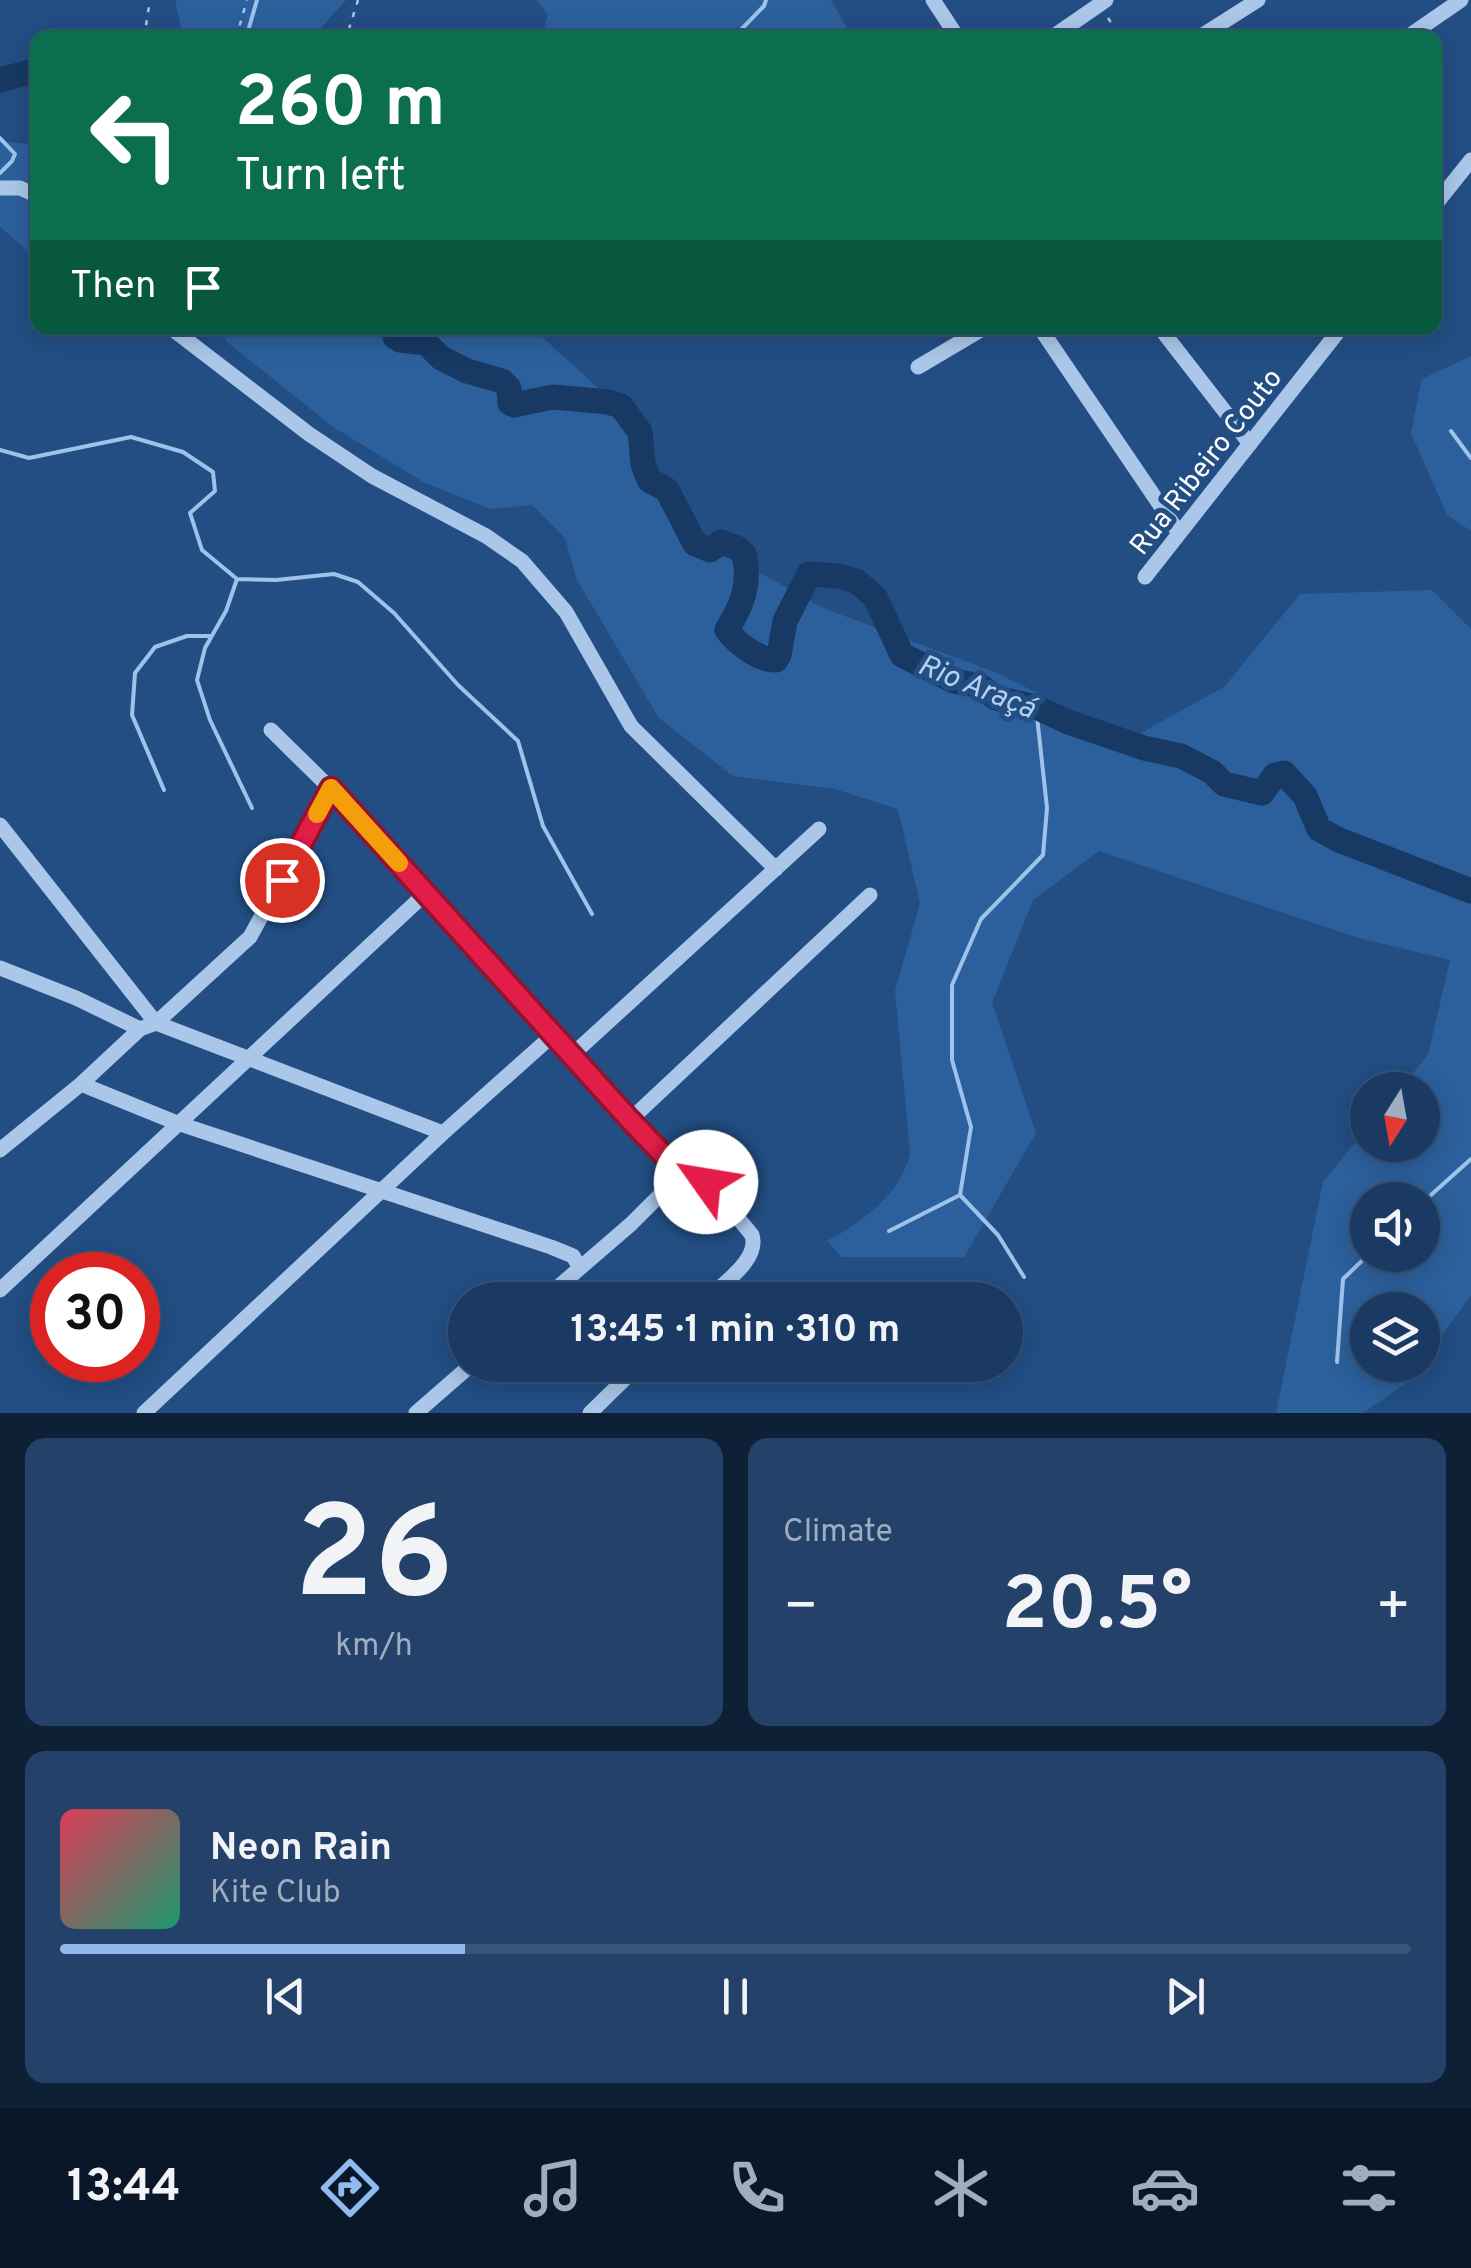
<!DOCTYPE html>
<meta charset="utf-8">
<style>
:root{--surface:#1a3a63;--page:#234169;--text:#f1f3f6;--muted:#9fadbe;--line:#385478;--accent:#90b9f0}
body{margin:0;font-family:Overpass,sans-serif;background:var(--page);color:var(--text);height:100vh;display:flex;flex-direction:column;font-size:38px;white-space:nowrap}
*{box-sizing:border-box;margin:0}
p{font-size:32px;color:var(--muted)}
.icon{flex:none;width:55px;height:55px;fill:none;stroke:currentColor;stroke-width:2;stroke-linecap:round;stroke-linejoin:round}
.map{position:relative;height:1413px;overflow:hidden}
.side{display:flex;flex-direction:column;gap:25px;padding:25px;background:#0e2036;flex:1}
.side>*{flex:none}
.hud{position:absolute;left:30px;top:30px;width:1412px;height:305px;border-radius:20px;box-shadow:0 5px 25px #0003,0 0 0 2px var(--line);background:#0b6e4f;color:#fff;overflow:hidden}
.needle{width:65px;rotate:191deg}
.fabs{position:absolute;left:1350px;top:1072px;display:grid;gap:20px}
.fabs a{display:grid;place-items:center;width:90px;height:90px;border-radius:50%;background:var(--surface);box-shadow:0 5px 25px #0003,0 0 0 2px var(--line);font-size:50px}
.speed{position:absolute;left:30px;top:1252px;display:flex;gap:20px;font-size:50px;font-weight:700;text-align:center}
.speed>*{display:grid;place-content:center;width:130px;height:130px;border-radius:50%;background:var(--surface);box-shadow:0 5px 25px #0003,0 0 0 2px var(--line);line-height:1}
.speed .limit{border:15px solid #d22;background:#fff;color:#111}
.pin{position:absolute;display:grid;place-items:center;width:85px;height:85px;color:#fff;margin:-42px;border:5px solid #fff;border-radius:50%;box-shadow:0 2px 10px #0007}
.me{position:absolute;width:110px;margin:-55px;rotate:302deg;stroke-linejoin:round;filter:drop-shadow(0 0 8px #0008)}
.turn{display:flex;align-items:center;gap:35px;height:210px;padding:0 40px;font-size:45px}
.turn .icon{width:130px;height:130px;stroke-width:2.5}
.turn b{display:block;font-size:70px;line-height:85px}
.then{display:flex;align-items:center;height:95px;padding:0 40px;background:#0003;gap:20px;font-size:38px}
.big{font-size:75px;font-weight:700;line-height:1.1}
.side .card{flex:1;display:flex;flex-direction:column;justify-content:center;gap:15px;min-width:0;padding:0 35px;border-radius:20px;background:var(--page)}
.side .dial{align-items:center;gap:0}
.dial b{font-size:130px;line-height:1}
.song{display:flex;align-items:center;gap:30px}
.cover{width:120px;height:120px;border-radius:15px;background:linear-gradient(135deg,hsl(350 70% 55%),hsl(160 70% 35%))}
.played{height:10px;border-radius:5px;background:linear-gradient(90deg,var(--accent) 30%,var(--line) 30%)}
.keys{display:flex;justify-content:space-around;direction:ltr}
.heat{display:flex;justify-content:space-between;align-items:center;font-size:55px;direction:ltr}
.side .tiles{flex:1;display:grid;gap:25px;grid-template-columns:1fr 1fr}
.card:last-child{grid-column:span 2}
.trip{position:absolute;left:448px;top:1282px;width:575px;height:100px;border-radius:50px;background:var(--surface);box-shadow:0 5px 25px #0003,0 0 0 2px var(--line);font-weight:700;line-height:100px;text-align:center}
.dock{display:flex;height:160px;justify-content:space-around;align-items:center;background:#0a1728;color:var(--muted)}
.dock .icon{width:70px;height:70px}
.dock .on{color:var(--accent)}
.dock b{font-size:45px;color:var(--text)}
.map>svg:first-child{display:block}
.green{fill:#2c609c;fill-rule:evenodd}
.lines{fill:none;stroke-linecap:round;stroke-linejoin:round}
.stream{stroke:#9ec2ea;stroke-width:4}
.river{stroke:#173964;stroke-width:25}
.path{stroke:#aac7e9;stroke-width:2.5;stroke-dasharray:5 8;stroke-linecap:butt}
.minor{stroke:#aac7e9;stroke-width:15}
.route-casing{stroke:#92132f;stroke-width:25}
.route{stroke:#e11d48;stroke-width:18}
.slow{stroke:#f59e0b;stroke-width:18}
.labels{text-anchor:middle;stroke-width:10;stroke-linejoin:round;paint-order:stroke}
.street-label{font-size:28px;fill:#fff;stroke:#224e84}
.water-label{font-size:30px;font-style:italic;fill:#b6d1f0;stroke:#224e84}
</style>
<div class="map">
<svg width="1471" height="1413" viewBox="0 0 1471 1413">
<rect width="100%" height="100%" fill="#224e84"/>
<path class="green" d="M175 0H346L312 38 189 37 181 28Z
M537 0H831L852 37H541L548 16Z
M0 141 37 145V259L0 227Z
M219 328H532L626 413 683 530 823 608 997 673 1130 739 1224 687 1300 594 1432 590 1471 629V1295L1423 1361 1422 1310H1368V1365H1419L1405 1384 1363 1413H1276L1323 1182 1367 1128 1368 1145H1422V1090H1399L1428 1055 1450 960 1359 938 1099 851 1033 900 992 1003 1036 1133 964 1257H842L827 1241C862 1222 903 1193 910 1152L895 991 920 903 898 809 835 789 733 776 659 718 577 580 565 538 532 505 491 509 425 483 333 427 227 342ZM1422 1200V1255H1368V1200Z
M1471 356V531L1447 515 1411 433 1422 379Z"/>
<g class="lines">
<path class="stream" d="M246 38 257 0
M733 38 764 6 766 0
M0 138 15 154 12 161 0 173
M1451 431 1471 458
M0 450 29 458 131 437 183 452 213 472 215 491 190 513 202 550 237 579 276 580 334 574 358 582 394 613 458 685 518 741 543 826 592 914
M237 579 226 611 205 648 197 680 210 720 252 808
M164 790 132 715 135 673 155 647 187 636H212
M960 1195 998 1235 1024 1277
M1422 1203 1471 1159
M889 1231 960 1195 971 1127 952 1060V985L981 919 1043 855 1047 808 1036 707
M1337 1362 1343 1279 1368 1255"/>
<path class="river" d="M0 80 38 70
M393 328 395 337 400 340 426 343 441 358 467 371 502 381 509 388 510 403 514 405 553 397 608 402 621 406 640 432 643 464 649 480 667 490 695 544 710 550 721 542 737 548 744 554C751 585 742 605 727 630 736 643 760 661 776 660L779 655 785 621 809 574 839 576 856 581 875 597 902 655 954 681 980 686 996 698 1036 707 1068 722 1144 748 1181 756 1212 772 1224 784 1262 793 1275 775 1284 773 1305 796 1319 829 1339 840 1471 891"/>
<path class="path" d="M1108 18 1121 38
M144 38 150 0
M236 38 247 0
M339 38 349 29 358 0"/>
<path class="minor" d="M933 0 958 38
M1051 38 1106 0
M1198 38 1258 0
M1406 38 1461 0
M0 188H20L38 196
M1435 205 1471 160
M171 328 309 434 372 476 486 536 522 561 566 612 631 726 776 869
M1040 328 1179 533
M1160 328 1250 444
M918 367 984 328
M1145 577 1341 328
M271 730 331 789 630 1120 682 1173 706 1182 715 1190 752 1235C760 1260 722 1284 706 1300
M0 825 156 1023 443 1133
M0 968 76 998 140 1029
M572 1055 819 829
M81 1084 177 1123 551 1247 573 1256 580 1268
M630 1120 870 895
M0 1150 81 1084 140 1029 156 1023 250 937 331 789
M0 1290 426 893
M543 1300 631 1224 682 1173
M144 1413 443 1133 553 1035
M416 1413 471 1365
M590 1413 639 1365"/>
</g>
<g class="lines">
<g class="route-casing">
<path id="route" d="M282 880 331 788 630 1120 682 1174 706 1182"/>
</g>
<use href="#route" class="route"/>
<path class="slow" d="M317 814 331 788 399 863"/>
</g>
<g class="labels">
<g class="street-label">
<text transform="translate(1205 461) rotate(-52)" y="10">Rua Ribeiro Couto</text>
</g>
<g class="water-label">
<text transform="translate(977 686) rotate(22)" y="10">Rio Araçá</text>
</g>
</g>
</svg>
<div class="fabs">
<a><svg class="needle" viewBox="-14 -14 28 28"><path d="M0-13l5 13h-10z" fill="#e53935"/><path d="M0 13l5-13h-10z" fill="#9fadbe"/></svg></a>
<a><svg class="icon" aria-label="sound" viewBox="0 0 24 24"><path d="M4 9h4l5-4v14l-5-4H4zM17 9q2 3 0 6"/></svg></a>
<a><svg class="icon" aria-label="layers" viewBox="0 0 24 24"><path d="M12 4l9 5-9 5-9-5zM3 14l9 5 9-5"/></svg></a>
</div>
<div class="speed"><div class="limit">30</div></div>
<div class="pin" style="left:282px;top:880px;background:#d93025"><svg class="icon" aria-label="arrive" viewBox="0 0 24 24"><path d="M6 21V4h12l-3 4 3 4H6"/></svg></div>
<svg class="me" style="left:706px;top:1182px" viewBox="-20 -20 40 40"><circle r="19" fill="#fff"/><path d="M0-13L10 11 0 6-10 11z" fill="#e11d48"/></svg>
<div class="trip">13:45 · 1 min · 310 m</div>
<div class="hud">
<div class="turn"><svg class="icon" aria-label="left" viewBox="0 0 24 24"><path d="M17 20v-9H6M10 6l-5 5 5 5"/></svg><div><b>260 m</b>Turn left</div></div>
<div class="then">Then<svg class="icon" aria-label="arrive" viewBox="0 0 24 24"><path d="M6 21V4h12l-3 4 3 4H6"/></svg></div>
</div>
</div>
<section class="side">
<div class="tiles">
<div class="card dial"><b>26</b><p>km/h</p></div>
<div class="card"><p>Climate</p>
<div class="heat"><a>−</a><b class="big">20.5°</b><a>+</a></div>
</div>
<div class="card">
<div class="song"><i class="cover"></i><div><b>Neon Rain</b><p>Kite Club</p></div></div>
<div class="played"></div>
<div class="keys"><svg class="icon" aria-label="previous" viewBox="0 0 24 24"><path d="M18 5L8 12l10 7zM5 5v14"/></svg><svg class="icon" aria-label="pause" viewBox="0 0 24 24"><path d="M8 5v14M16 5v14"/></svg><svg class="icon" aria-label="next" viewBox="0 0 24 24"><path d="M6 5l10 7-10 7zM19 5v14"/></svg></div>
</div>
</div>
</section>
<nav class="dock">
<b>13:44</b>
<svg class="icon on" aria-label="directions" viewBox="0 0 24 24"><path d="M12 3l9 9-9 9-9-9zM9 14v-3h6M13 9l2 2-2 2"/></svg>
<svg class="icon" aria-label="music" viewBox="0 0 24 24"><path d="M9 18V5l10-2v13"/><circle cx="6" cy="18" r="3"/><circle cx="16" cy="16" r="3"/></svg>
<svg class="icon" aria-label="phone" viewBox="0 0 24 24"><path d="M5 4h4l2 5-3 2q2 4 5 5l2-3 5 2v4C11 20 4 13 5 4z"/></svg>
<svg class="icon" aria-label="climate" viewBox="0 0 24 24"><path d="M12 3v18M4 7l16 10M4 17L20 7"/></svg>
<svg class="icon" aria-label="car" viewBox="0 0 24 24"><path d="M5 17H2v-5l4-1 3-4h7l3 4 3 1v5h-3M9 17h6M6 11h13"/><circle cx="7" cy="17" r="2"/><circle cx="17" cy="17" r="2"/></svg>
<svg class="icon" aria-label="filters" viewBox="0 0 24 24"><path d="M4 7h16M4 17h16"/><circle cx="9" cy="7" r="2"/><circle cx="15" cy="17" r="2"/></svg>
</nav>
